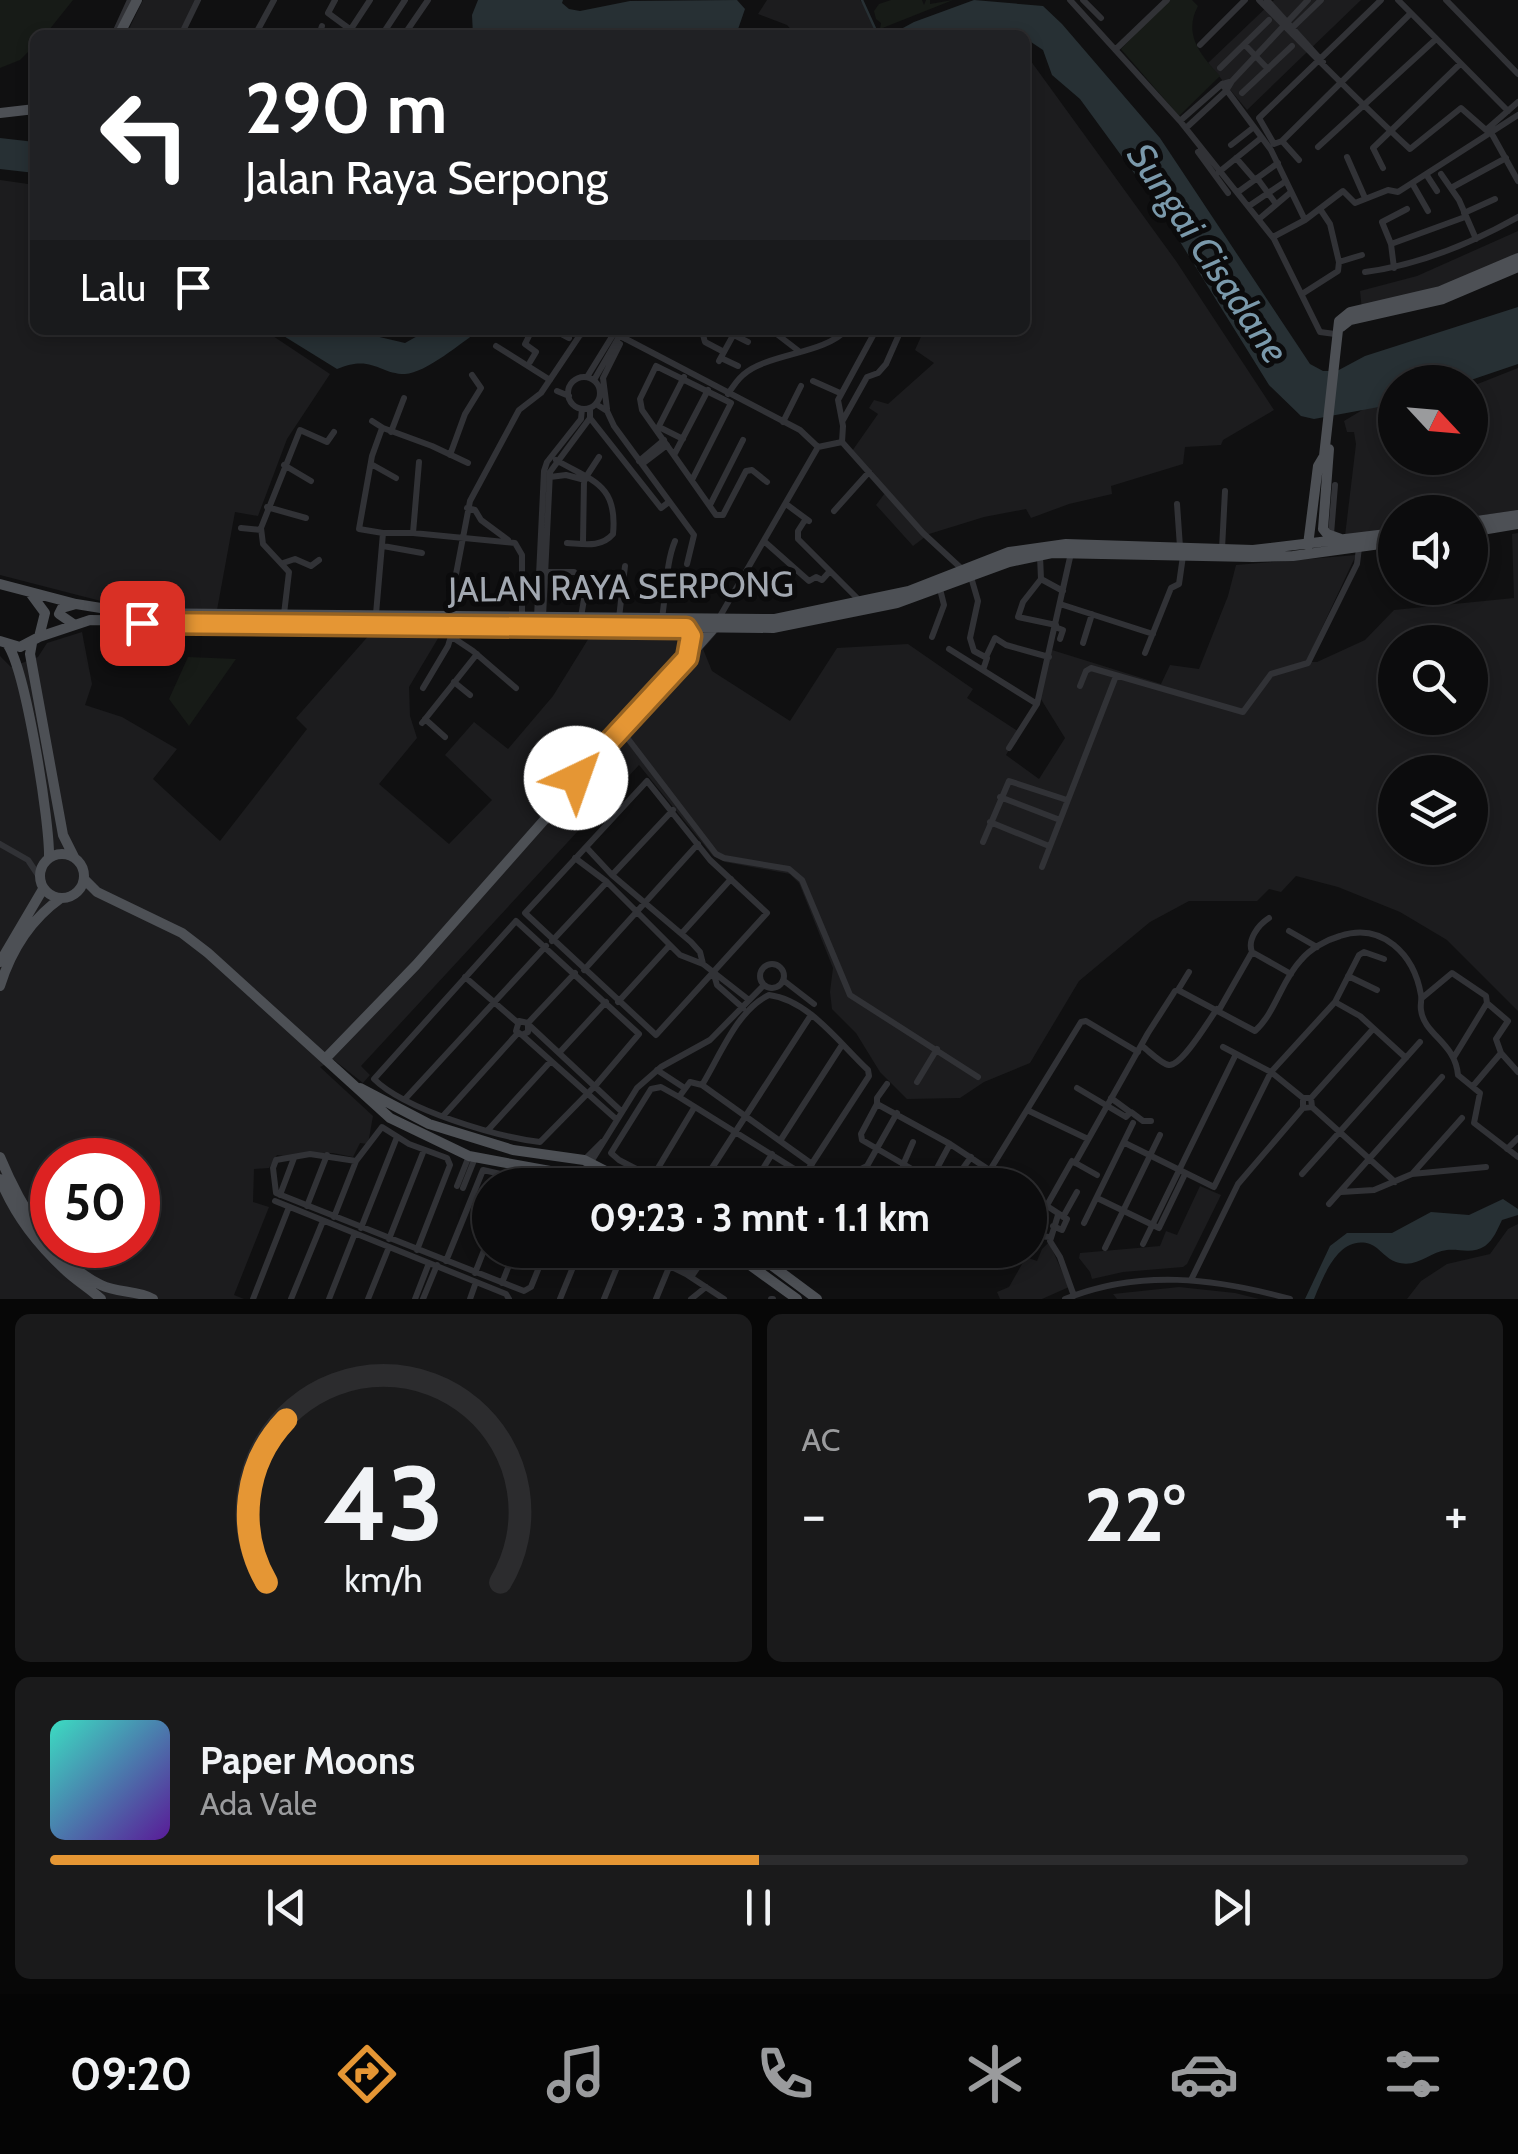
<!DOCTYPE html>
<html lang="id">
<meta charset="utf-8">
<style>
:root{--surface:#0c0c0d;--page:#1a1a1b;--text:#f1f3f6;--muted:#9a9b9d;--line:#2c2c2e;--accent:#e59634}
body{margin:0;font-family:Cabin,sans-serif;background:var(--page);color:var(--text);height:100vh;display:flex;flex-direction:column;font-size:38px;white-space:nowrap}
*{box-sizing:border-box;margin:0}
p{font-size:32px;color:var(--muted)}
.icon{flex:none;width:55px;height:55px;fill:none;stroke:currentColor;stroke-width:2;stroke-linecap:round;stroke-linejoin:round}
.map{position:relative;height:1299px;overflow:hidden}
.side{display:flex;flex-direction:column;gap:15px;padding:15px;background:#070707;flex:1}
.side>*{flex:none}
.guide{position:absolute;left:30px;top:30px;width:1000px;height:305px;border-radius:15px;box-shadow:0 5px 15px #0003,0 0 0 2px var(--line);background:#202124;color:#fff;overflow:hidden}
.needle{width:65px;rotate:116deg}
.fabs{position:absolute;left:1378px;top:365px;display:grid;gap:20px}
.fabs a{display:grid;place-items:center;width:110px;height:110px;border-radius:50%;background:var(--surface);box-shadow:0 5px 15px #0003,0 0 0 2px var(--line);font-size:50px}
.speed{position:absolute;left:30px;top:1138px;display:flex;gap:20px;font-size:50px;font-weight:700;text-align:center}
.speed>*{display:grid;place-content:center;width:130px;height:130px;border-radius:50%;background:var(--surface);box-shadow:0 5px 15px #0003,0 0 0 2px var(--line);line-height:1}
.speed .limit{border:15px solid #d22;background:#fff;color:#111}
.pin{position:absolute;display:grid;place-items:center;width:85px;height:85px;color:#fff;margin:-42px;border-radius:20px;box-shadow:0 5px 15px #0006}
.me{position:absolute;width:110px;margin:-55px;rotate:42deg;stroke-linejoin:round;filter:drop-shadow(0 0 8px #0008)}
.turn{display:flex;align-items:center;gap:35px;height:210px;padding:0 50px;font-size:45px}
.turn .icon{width:130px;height:130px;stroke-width:2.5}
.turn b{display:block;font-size:70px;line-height:85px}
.then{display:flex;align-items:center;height:95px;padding:0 50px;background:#0003;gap:20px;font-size:38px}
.big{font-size:75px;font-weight:700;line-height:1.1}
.side .card{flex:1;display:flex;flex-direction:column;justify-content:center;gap:15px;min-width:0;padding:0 35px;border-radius:15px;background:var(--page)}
.side .dial{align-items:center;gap:0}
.dial svg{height:260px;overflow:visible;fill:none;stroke:var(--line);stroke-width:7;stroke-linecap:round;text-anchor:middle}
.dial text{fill:var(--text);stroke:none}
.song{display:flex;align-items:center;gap:30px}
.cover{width:120px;height:120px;border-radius:15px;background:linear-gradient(135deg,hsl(170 70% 55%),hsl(270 70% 35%))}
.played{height:10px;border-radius:5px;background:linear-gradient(90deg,var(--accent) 50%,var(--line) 50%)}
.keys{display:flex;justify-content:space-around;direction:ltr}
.heat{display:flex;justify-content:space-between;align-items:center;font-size:55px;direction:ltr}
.side .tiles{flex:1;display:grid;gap:15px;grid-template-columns:1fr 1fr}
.card:last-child{grid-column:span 2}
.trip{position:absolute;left:472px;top:1168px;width:575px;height:100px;border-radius:50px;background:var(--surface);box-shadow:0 5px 15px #0003,0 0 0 2px var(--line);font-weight:700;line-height:100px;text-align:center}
.menu{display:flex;height:160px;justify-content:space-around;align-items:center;background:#050505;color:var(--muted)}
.menu .icon{width:70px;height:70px}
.menu .active{color:var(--accent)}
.menu b{font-size:45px;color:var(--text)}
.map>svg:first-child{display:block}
.built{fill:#1c1c1e;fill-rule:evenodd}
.green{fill:#171b17}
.water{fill:#273034}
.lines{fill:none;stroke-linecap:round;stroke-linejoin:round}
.stream{stroke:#273034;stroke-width:2.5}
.minor{stroke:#313236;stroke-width:6}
.major{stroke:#4d5055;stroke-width:10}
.minor-bridge{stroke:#313236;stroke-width:6}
.route-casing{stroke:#956222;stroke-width:25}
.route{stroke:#e59634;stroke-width:18}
.labels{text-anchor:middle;stroke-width:10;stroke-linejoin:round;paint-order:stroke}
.street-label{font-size:35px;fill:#a2a8b1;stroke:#0b0b0c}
.water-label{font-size:38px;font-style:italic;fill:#7a99ab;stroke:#0b0b0c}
</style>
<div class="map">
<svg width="1518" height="1299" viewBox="0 0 1518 1299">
<rect width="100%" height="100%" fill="#101011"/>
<path class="built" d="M143 0H196L180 35H126Z
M767 0H860L868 11 876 35H796L787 25 758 14Z
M1274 0H1361L1247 110 1208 63Z
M1025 53 1176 261 1274 410 1223 440 1221 445 1185 447 1183 464 1111 486 1112 494 1069 504 1031 518 1026 509 984 517 929 534 913 546 876 505 885 493 850 454 878 414 869 408 874 400 888 404 934 363 915 350 924 330H1025Z
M0 180 35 185V330H264L330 374 287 439 258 516 235 512 217 610 128 608 0 575Z
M1518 231V259L1506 265 1362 310 1360 291 1417 276Z
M1518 368V510L1470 517V512H1395V528L1345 536 1356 444 1354 432H1347L1344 421 1364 409 1376 407 1395 412V458H1470V387Z
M1518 533V1011L1447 940 1400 912 1338 887 1296 876 1281 892 1269 889 1257 901H1189L1150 922 1079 981 1030 1063 984 1082 960 1098 907 1099 880 1072 856 1033 832 1009 830 992 833 968 799 883 790 874 725 862 713 856 639 765 361 1066 370 1075 363 1083 334 1060 320 1067 373 1116 368 1144 360 1143 353 1157 333 1153 302 1154 299 1158 277 1155 269 1168 254 1169 253 1202 269 1207 234 1295 244 1299H0V656L11 667 38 657 47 643 82 632 92 684 85 705 122 717 177 749 153 779 220 841 307 729 296 718 371 633 443 630 409 687 410 716 417 738 379 784 449 844 492 800 445 755 474 722 508 749 553 696 592 633 719 631 703 649 712 671 790 721 837 648 908 644 973 689 967 698 1019 732 1006 755 1039 779 1065 738 1039 696 1052 650 1161 684 1170 665 1199 669 1228 596 1236 565 1356 555 1306 662H1317L1365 640 1394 610 1514 598 1512 534ZM1395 642H1470V718H1395ZM1395 772H1470V848H1395ZM52 1160H138V1245H52Z
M1200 1186 1221 1195 1187 1264 1183 1267 1123 1272 1092 1279 1090 1272 1079 1258 1080 1253 1160 1246 1166 1231 1177 1235Z
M1518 1224V1299H1407L1421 1281 1447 1264 1490 1254 1508 1229Z
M1049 1242 1069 1287 1042 1299H1000L997 1292 1009 1287 1026 1257 1037 1261 1042 1249Z
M1179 1287 1235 1293 1259 1299H1117L1113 1294Z"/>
<path class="green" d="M0 0H73L45 35H35V45L20 60 0 68Z
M891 0H922L924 5 926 0H930V4L953 0 880 29 881 23 876 19 874 11 879 4Z
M1169 0H1192L1198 6C1183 34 1200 54 1220 76L1179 116 1121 49Z
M188 657 236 659 189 726 169 699Z"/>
<path class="water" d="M478 0H563L562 3 569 9 580 11 630 1 737 0 745 9 736 35H473L472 15Z
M974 0 1043 6 1062 24 1160 138 1310 364 1323 371H1337L1365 356 1518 307V364L1465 382H1395V404L1314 419 1301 416 1269 385 1156 203 1080 99 1052 75 1043 50 1025 38V35L1017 33 890 35 914 22Z
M0 138 35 142V173L0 169Z
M274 330H350L405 343 428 330H480C462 342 426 373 405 374 379 374 372 354 337 369Z
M1503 1199 1518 1209V1215L1502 1220C1497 1230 1494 1239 1485 1246 1473 1254 1461 1249 1447 1250 1429 1252 1417 1269 1396 1262 1386 1259 1380 1248 1370 1244 1338 1234 1323 1278 1314 1299H1305L1330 1246 1347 1233H1392L1431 1212 1469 1215Z"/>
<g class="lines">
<path class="stream" d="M862 0 878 35"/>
<path class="minor" d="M335 0 328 13 351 30
M1070 0 1180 121 1274 239 1320 332 1335 334
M1083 0 1101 18
M1259 0C1309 51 1358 101 1410 149L1461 108 1486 130 1518 102
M1267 0 1323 62
M1381 0 1259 118 1274 144 1282 141 1411 13
M1398 0 1508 111
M1446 0 1518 74
M1293 27 1321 0
M114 35 130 0
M181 35 198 0
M255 35 274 0
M319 35 322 26
M347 35 370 0
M382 35 405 0
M404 35 428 0
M1200 45 1245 0
M1245 45 1268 69
M1116 49 1167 0
M1220 68 1269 20
M1232 81 1308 0
M1222 84 1271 150 1305 220
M1242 93 1292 46
M1180 121 1222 84
M1186 128 1226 91 1232 81 1222 84
M1493 136 1518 181
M1282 141 1299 160
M1231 145 1254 127
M1318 147 1436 39
M1198 152 1228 193
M1347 157 1365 198
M1236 158 1255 180
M1383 168 1373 148 1460 64
M1219 172 1261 138
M1426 174 1437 191
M1441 174 1459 200 1476 239
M1257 178 1276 204
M1412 183 1428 211
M1451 188 1506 158
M1238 192 1278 163
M1249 206 1286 181
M1320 209 1330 224 1339 262
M1464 213 1495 199
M1259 219 1291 192
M1273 237 1305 220 1343 191 1355 203 1388 190 1398 192 1518 115
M1391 244 1465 217
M1339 262 1362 255
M1394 268 1391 244 1382 222 1407 209
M1365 272C1419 265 1470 244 1518 217
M1302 294 1338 271 1339 262
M554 330 569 338
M706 330 703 335 705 342 724 352
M876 330 838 400 843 426 842 442 923 533 962 569
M734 335 748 342
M778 335 800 352
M626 339 800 430 818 447 719 618
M496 346 550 380
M721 358 738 366
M719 361 736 330
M530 362 536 352 525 344 532 330
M587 377 616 330
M568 393a16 16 0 1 1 32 0a16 16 0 1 1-32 0Z
M594 380 623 330
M813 381 840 393
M557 391 569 396
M728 394C732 388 737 380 743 375 765 354 825 354 846 330
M596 404 607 411 614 426 694 535 687 564
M607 409 603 378 620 344
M590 418 661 508 669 502
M843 420 867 377 878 373 886 364 901 330
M372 421 383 428
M783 422 801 386
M659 427 683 439
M657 430 684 377
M391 432 404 398
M818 447 842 442
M450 455 465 414 481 388 472 375
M674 455 708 390
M556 460C592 481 618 484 613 534 601 548 584 544 567 543
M639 461 664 440
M371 464 396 478
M642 464 667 445
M284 465 311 481
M550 477 566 475 585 480
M692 480 731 403 656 366 640 399 642 410 716 515H723L746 471 752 470 767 482
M786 504 809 521
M1177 504 1180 547
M710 505 743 440
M267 507 306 518
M467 508 475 510 481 520 508 540
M834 511 869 472
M805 520 798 531V539L859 600
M241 528 261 530
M384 533H413L515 543 522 555V616
M413 533 419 462
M1331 534 1335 485
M583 542 584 480 599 457
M765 542 809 581 816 577 822 580 830 571
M383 546 422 553
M1222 549 1225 491
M1040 556 1041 579 1063 591
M283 563 295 559 311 566 319 560
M544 572H574
M971 577 978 601 970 638 974 651 987 658 983 670
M1041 579 1023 602 1018 617 1056 625
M1060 604 1153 634
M284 614 289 572 263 544 261 528 300 430 327 442 334 432
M376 614 383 533 359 529 372 456 381 431 383 428 432 446 468 463
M448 616 470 501 519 410 541 393 580 335 588 332 612 333
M537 617 544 471 547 462 581 419 582 409
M543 617 550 472 590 418V408
M581 617 588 576
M619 618 625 566
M662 618C666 594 666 562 675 541
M1055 627 1063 630 1060 639
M452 637 473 651 516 688
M932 637 944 605 940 589
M1083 643 1092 614
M949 649 1037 704
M1145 653 1171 588 1179 584 1183 556
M986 657 995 638 1006 645 1049 657
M454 682 470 695
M1080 686 1086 671 1091 668 1243 712 1271 674 1308 663 1357 564 1359 548
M423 688 448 646 454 626
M425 719 445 737
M422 723 477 654
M622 731 716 854 724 858 789 869 802 880 850 995 978 1077
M1009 748 1037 704 1071 553
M647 781 710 860 767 913 656 1035 525 913Z
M1000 797 1060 820
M990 822 1049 846
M983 842 1009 781 1067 800
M0 844 28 860 40 878
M586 847 612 875 691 942 700 952 703 964
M575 858 607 882 680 955 703 964 749 1000
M1042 867 1116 676
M612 875 673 810
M516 921 639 1034 595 1086 540 1142C498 1137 405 1110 374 1079Z
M1289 931 1317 947
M682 933 731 879
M552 941 607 882
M1252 952C1247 940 1258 925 1269 918
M760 976a12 12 0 1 1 24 0a12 12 0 1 1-24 0Z
M584 970 698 844
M714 975 717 985 743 1008
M1348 976 1377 990
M465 977 517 1022
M783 980 814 1004
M1178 990 1189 972
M1422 998 1452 973 1486 996 1487 1003 1508 1021 1496 1039 1501 1053 1473 1086
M618 1002 669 946
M1335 1002 1360 1016 1406 1058
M1219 1010 1252 952 1291 974
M528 1023 519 1021 516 1031 522 1035 528 1032V1023L575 973
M529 1025 621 1111
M522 1035 616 1119
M1142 1046C1149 1051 1161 1064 1169 1065 1182 1066 1209 1020 1217 1009
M1223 1047 1271 1072 1303 1098
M559 1053 606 1002
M1501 1053 1518 1072
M1454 1057 1487 1003
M657 1070 683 1087
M917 1082 937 1049
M887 1084 877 1098V1104L950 1144 1012 1185
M702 1085C720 1056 737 1010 769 995 809 1000 840 1044 868 1070L869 1076 798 1185
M1077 1088 1126 1117 1131 1112 1143 1121H1151
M1111 1098 1130 1112
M1311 1098 1312 1107 1303 1108V1098H1311L1373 1029
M405 1099 546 946
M877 1104 861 1134 862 1140 917 1172 928 1171 934 1178
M1312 1107 1395 1182
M1027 1110 1088 1139
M443 1116 518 1033
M488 1130 550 1062
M780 1141 842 1045
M1125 1143 1214 1187 1271 1072 1335 1002 1359 955 1364 952 1384 959
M1507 1149 1518 1138
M584 1160 602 1142
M591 1162 637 1088 661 1067 710 1040 764 985
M1075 1163 1148 1033 1175 991 1178 990 1255 1031C1276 1012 1281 981 1301 960 1310 949 1326 940 1340 936 1382 922 1414 954 1421 995 1422 1000 1420 1005 1421 1010 1424 1035 1455 1042 1458 1075L1480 1093 1474 1123 1518 1157
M903 1165 913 1142
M990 1170 1081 1022 1086 1021 1138 1052
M862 1171 891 1185
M1413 1173 1462 1118
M1302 1174 1420 1042
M804 1175 679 1097 690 1082 702 1085 812 1164
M652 1178 694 1108
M667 1185 619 1160 611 1153 651 1089 661 1087 679 1097
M701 1185 811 1015
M753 1185 772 1154
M844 1185 855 1172 867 1166 897 1113
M928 1185 950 1144
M951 1185 971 1157
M457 1186 469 1156
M463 1188 475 1158
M1341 1192 1374 1190 1412 1174 1486 1167
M280 1195 294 1158
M1030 1195 1067 1219 1062 1230 1053 1226
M1097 1198 1159 1228 1185 1174
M275 1201 506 1294 509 1299
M1329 1204 1442 1077
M307 1206 327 1155
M1046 1207 1072 1161 1097 1175
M1058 1215 1050 1241 1060 1257 1074 1296
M334 1217 356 1161
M1063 1217 1077 1192
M1084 1223 1133 1123
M361 1228 397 1137
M1030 1230 1038 1236 1050 1237
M389 1239 424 1150
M1143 1244 1236 1054
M1105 1248 1160 1135
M417 1250 450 1165 447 1158 409 1144 382 1127 356 1161 310 1154 276 1160 273 1168 276 1193 524 1291 531 1287 546 1250
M637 1250 686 1274 724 1299
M987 1250 999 1262 1010 1250
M1030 1250 1038 1236
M446 1261 483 1170 551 1185
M475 1273 490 1235
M686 1274 702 1250
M691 1277 710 1250
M1192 1278 1238 1184 1303 1108
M502 1283 515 1250
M253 1299 289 1207
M291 1299 323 1221
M329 1299 355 1233
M368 1299 389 1247
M415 1299 429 1263
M423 1299 437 1265
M470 1299 476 1282
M560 1299 580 1250
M604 1299 624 1250
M656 1299 670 1265
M691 1299 706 1287
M771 1299H773
M1065 1299C1139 1269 1215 1278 1290 1299"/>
<path class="major" d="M119 35 137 0
M0 113 35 109
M1341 327 1350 320 1443 299 1518 267
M1329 449 1323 529 1327 534 1341 539
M1470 522 1518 515
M1470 532 1518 524
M1308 545 1318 466 1324 456 1339 321 1350 312 1440 291 1518 258
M0 584 76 604 132 613 775 619 909 591 1009 552 1066 544 1253 550 1395 533
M72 623 59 614 62 608 76 604
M39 637 90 620 773 628 897 603 1009 562 1052 553 1253 557 1293 556 1395 542
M0 641 20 647 39 637 45 613 31 594
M32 643 30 654 63 835 74 857
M8 645C26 673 50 822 49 858
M40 876a22 22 0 1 1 44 0a22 22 0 1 1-44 0Z
M84 879 97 892 182 933 208 953 390 1118 469 1156 550 1171 580 1185
M0 962 43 889
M0 986C11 951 30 920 61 898
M326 1058 416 965 714 628
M360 1088 429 1124 513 1150 584 1160 633 1185
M0 1157C20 1205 52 1261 101 1285 117 1293 138 1290 153 1299
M0 1179C14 1214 37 1244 64 1269 75 1280 89 1288 101 1299
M729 1250 797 1299
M751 1250 817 1299"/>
<path class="minor-bridge" d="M612 333 626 339"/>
</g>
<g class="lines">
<g class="route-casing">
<path id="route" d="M142 623 686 628 691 636 687 658 576 778"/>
</g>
<use href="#route" class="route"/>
</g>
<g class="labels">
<g class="street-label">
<text transform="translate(621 587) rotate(-1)" y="12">JALAN RAYA SERPONG</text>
</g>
<g class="water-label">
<text transform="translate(1208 253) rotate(56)" y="13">Sungai Cisadane</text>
</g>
</g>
</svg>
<div class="fabs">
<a><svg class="needle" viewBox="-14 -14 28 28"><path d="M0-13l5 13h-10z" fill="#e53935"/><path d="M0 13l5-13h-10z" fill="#9a9b9d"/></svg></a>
<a><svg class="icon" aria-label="sound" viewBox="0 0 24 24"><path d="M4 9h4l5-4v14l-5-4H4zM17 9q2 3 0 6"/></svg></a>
<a><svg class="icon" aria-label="search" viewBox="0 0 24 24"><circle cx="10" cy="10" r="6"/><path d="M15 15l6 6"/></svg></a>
<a><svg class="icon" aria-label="layers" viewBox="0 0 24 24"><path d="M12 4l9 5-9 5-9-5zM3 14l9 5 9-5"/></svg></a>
</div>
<div class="speed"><div class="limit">50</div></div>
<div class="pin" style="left:142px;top:623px;background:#d93025"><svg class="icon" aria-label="arrive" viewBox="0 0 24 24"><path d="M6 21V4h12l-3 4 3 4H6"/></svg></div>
<svg class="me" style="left:576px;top:778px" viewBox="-20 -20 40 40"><circle r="19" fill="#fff"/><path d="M0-13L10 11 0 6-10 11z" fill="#e59634"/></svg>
<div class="trip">09:23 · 3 mnt · 1.1 km</div>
<div class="guide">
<div class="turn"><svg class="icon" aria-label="left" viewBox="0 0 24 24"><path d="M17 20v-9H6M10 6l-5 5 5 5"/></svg><div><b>290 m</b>Jalan Raya Serpong</div></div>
<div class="then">Lalu<svg class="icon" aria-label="arrive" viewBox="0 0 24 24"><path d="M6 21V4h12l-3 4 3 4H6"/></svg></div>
</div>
</div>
<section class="side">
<div class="tiles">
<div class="card dial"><svg viewBox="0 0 100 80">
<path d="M14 69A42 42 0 1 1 86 69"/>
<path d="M14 69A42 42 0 0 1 20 19" stroke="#e59634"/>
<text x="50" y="56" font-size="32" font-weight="700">43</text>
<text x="50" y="72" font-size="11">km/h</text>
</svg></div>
<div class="card"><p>AC</p>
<div class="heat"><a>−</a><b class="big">22°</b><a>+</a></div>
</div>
<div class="card">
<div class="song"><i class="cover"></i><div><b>Paper Moons</b><p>Ada Vale</p></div></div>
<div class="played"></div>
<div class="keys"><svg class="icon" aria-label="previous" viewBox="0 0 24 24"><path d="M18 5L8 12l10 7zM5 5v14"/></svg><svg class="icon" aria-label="pause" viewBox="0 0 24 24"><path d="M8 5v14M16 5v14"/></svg><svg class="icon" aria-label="next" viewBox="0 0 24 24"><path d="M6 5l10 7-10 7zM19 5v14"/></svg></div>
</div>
</div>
</section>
<nav class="menu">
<b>09:20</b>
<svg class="icon active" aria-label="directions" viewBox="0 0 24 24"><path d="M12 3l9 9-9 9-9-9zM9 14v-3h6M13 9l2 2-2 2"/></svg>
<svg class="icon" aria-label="music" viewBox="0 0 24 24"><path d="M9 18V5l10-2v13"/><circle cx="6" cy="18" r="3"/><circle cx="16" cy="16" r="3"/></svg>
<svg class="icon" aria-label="phone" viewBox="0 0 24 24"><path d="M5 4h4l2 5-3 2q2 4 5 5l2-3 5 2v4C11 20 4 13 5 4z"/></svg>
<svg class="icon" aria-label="climate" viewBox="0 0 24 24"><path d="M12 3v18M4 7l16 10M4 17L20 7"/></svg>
<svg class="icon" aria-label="car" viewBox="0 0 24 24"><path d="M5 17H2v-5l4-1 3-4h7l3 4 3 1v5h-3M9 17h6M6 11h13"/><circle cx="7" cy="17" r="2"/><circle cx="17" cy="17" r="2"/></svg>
<svg class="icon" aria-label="filters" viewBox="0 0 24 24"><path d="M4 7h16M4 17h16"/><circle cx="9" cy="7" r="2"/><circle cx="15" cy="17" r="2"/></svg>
</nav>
